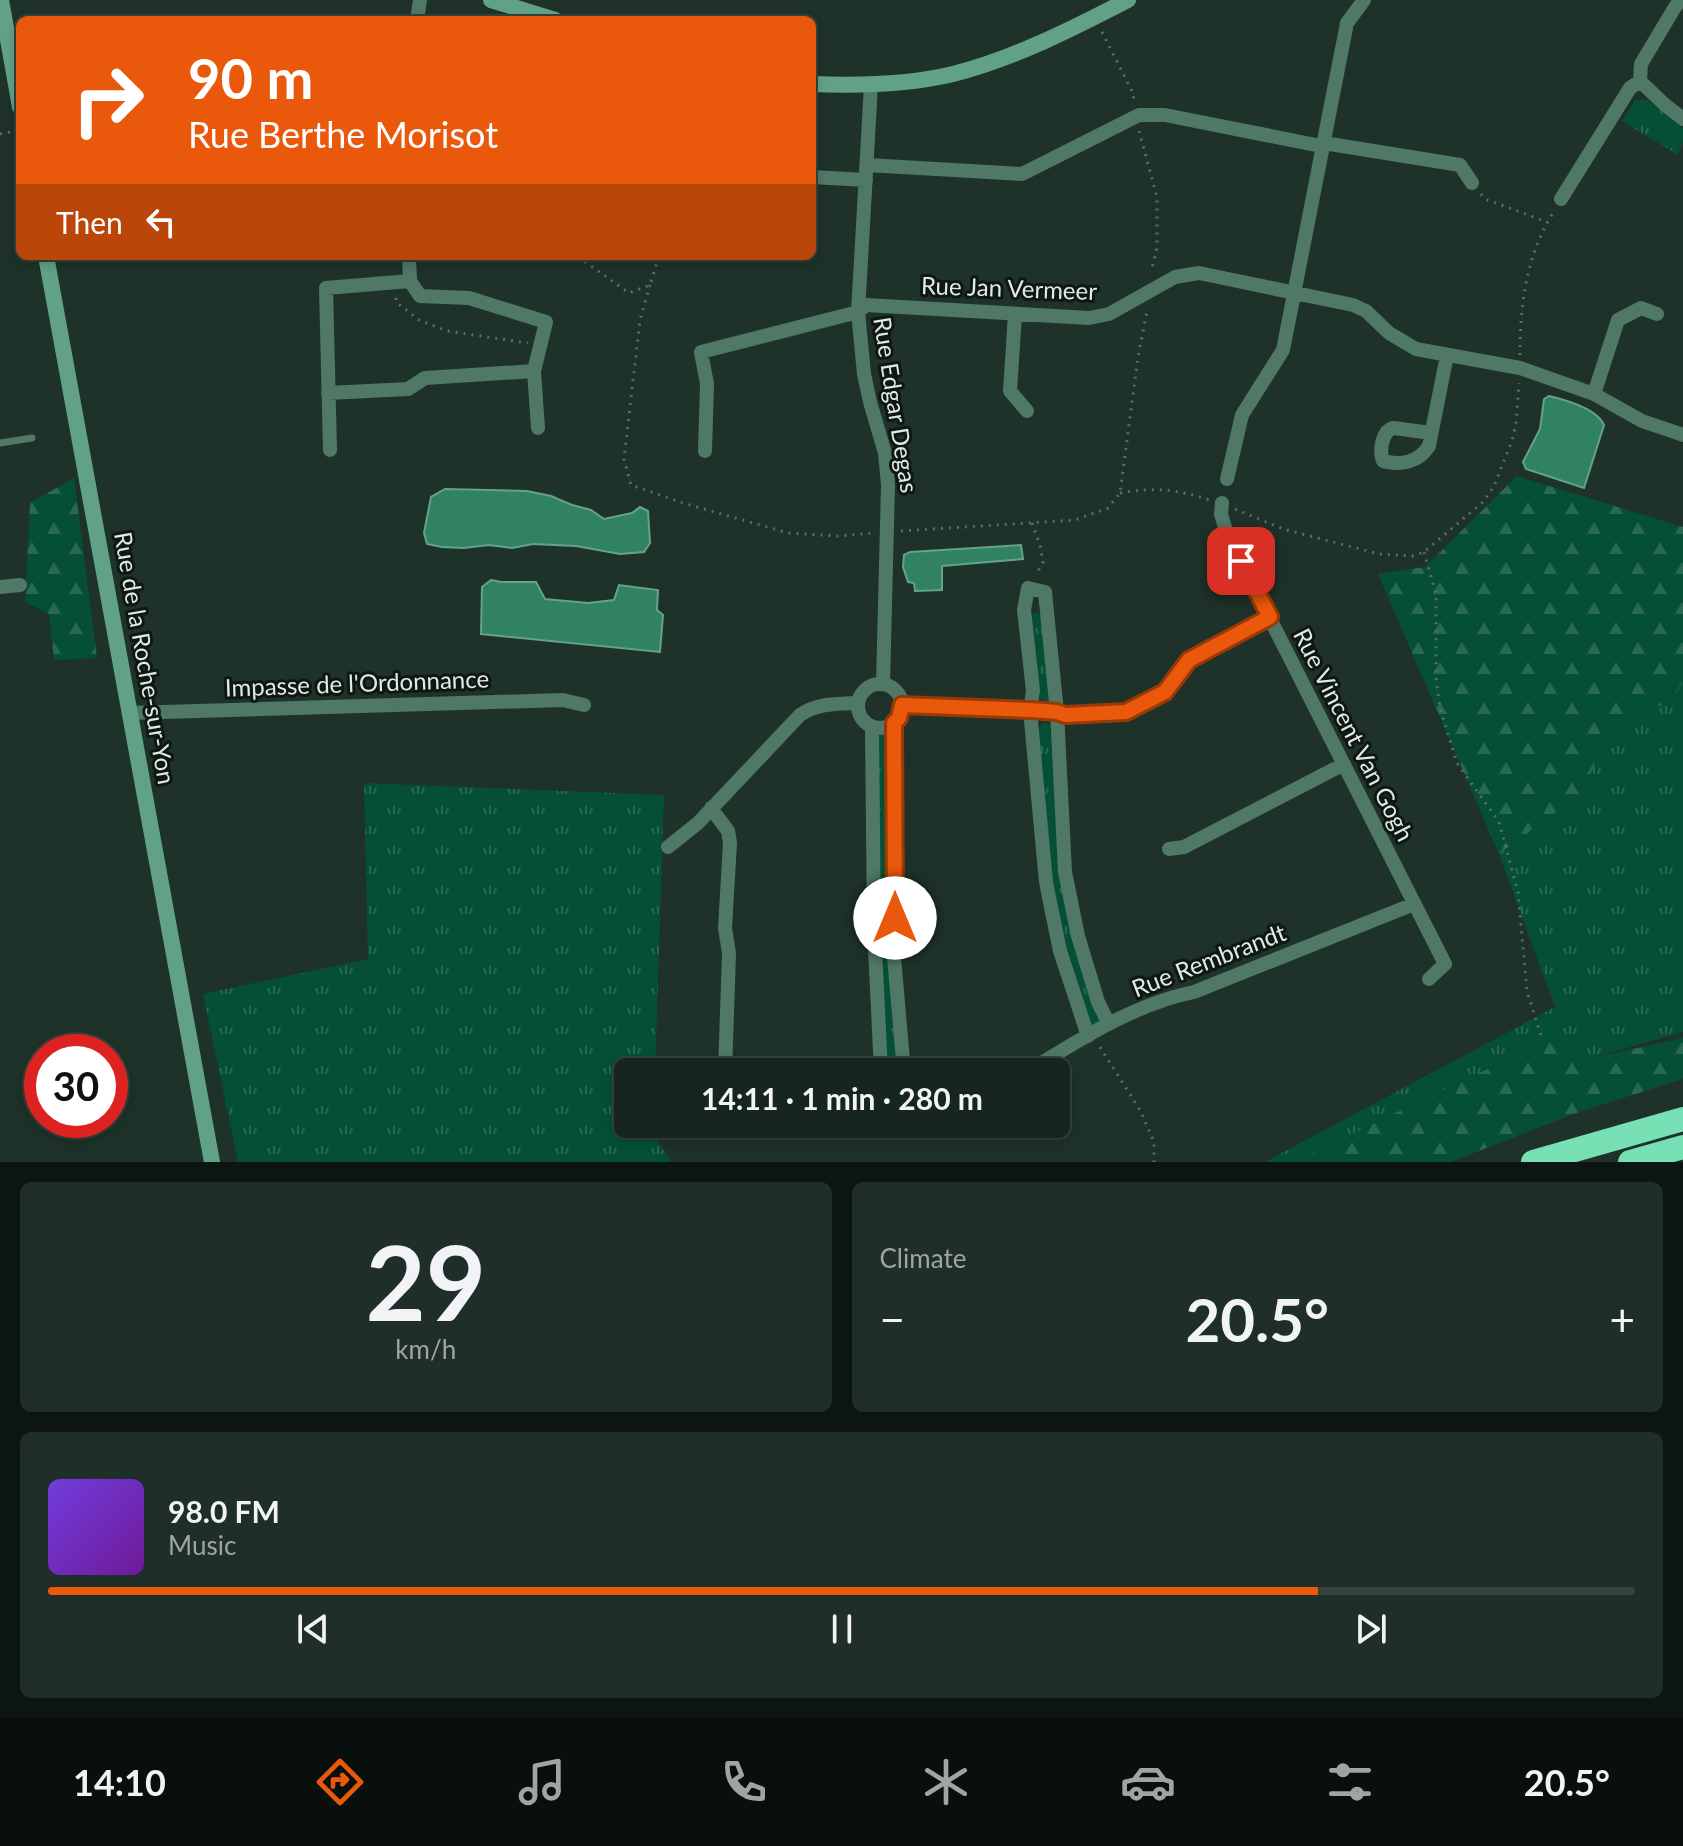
<!DOCTYPE html>
<meta charset="utf-8">
<style>
:root{--surface:#16261f;--page:#1f2e28;--text:#f1f3f6;--muted:#9ea5a4;--line:#35433d;--accent:#ea580c}
body{margin:0;font-family:Lato,sans-serif;background:var(--page);color:var(--text);height:100vh;display:flex;flex-direction:column;font-size:30px;white-space:nowrap}
*{box-sizing:border-box;margin:0}
p{font-size:26px;color:var(--muted)}
.icon{flex:none;width:44px;height:44px;fill:none;stroke:currentColor;stroke-width:2;stroke-linecap:round;stroke-linejoin:round}
.map{position:relative;height:1162px;overflow:hidden}
.sheet{display:flex;flex-direction:column;gap:20px;padding:20px;background:#0c1511;flex:1}
.sheet>*{flex:none}
.guide{position:absolute;left:16px;top:16px;width:800px;height:244px;border-radius:12px;box-shadow:0 4px 12px #0003,0 0 0 2px var(--line);background:#ea580c;color:#fff;overflow:hidden}
.speed{position:absolute;left:24px;top:1034px;display:flex;gap:16px;font-size:40px;font-weight:700;text-align:center}
.speed>*{display:grid;place-content:center;width:104px;height:104px;border-radius:50%;background:var(--surface);box-shadow:0 4px 12px #0003,0 0 0 2px var(--line);line-height:1}
.speed .limit{border:12px solid #d22;background:#fff;color:#111}
.pin{position:absolute;display:grid;place-items:center;width:68px;height:68px;color:#fff;margin:-34px;border-radius:16px;box-shadow:0 4px 12px #0006}
.me{position:absolute;width:88px;margin:-44px;rotate:0deg;stroke-linejoin:round;filter:drop-shadow(0 0 6px #0008)}
.turn{display:flex;align-items:center;gap:28px;height:168px;padding:0 40px;font-size:36px}
.turn .icon{width:104px;height:104px;stroke-width:2.5}
.turn b{display:block;font-size:56px;line-height:68px}
.then{display:flex;align-items:center;height:76px;padding:0 40px;background:#0003;gap:16px;font-size:30px}
.big{font-size:60px;font-weight:700;line-height:1.1}
.sheet .card{flex:1;display:flex;flex-direction:column;justify-content:center;gap:12px;min-width:0;padding:0 28px;border-radius:12px;background:var(--page)}
.sheet .dial{align-items:center;gap:0}
.dial b{font-size:104px;line-height:1}
.song{display:flex;align-items:center;gap:24px}
.cover{width:96px;height:96px;border-radius:12px;background:linear-gradient(135deg,hsl(260 70% 55%),hsl(280 70% 35%))}
.played{height:8px;border-radius:4px;background:linear-gradient(90deg,var(--accent) 80%,var(--line) 80%)}
.keys{display:flex;justify-content:space-around;direction:ltr}
.heat{display:flex;justify-content:space-between;align-items:center;font-size:44px;direction:ltr}
.sheet .tiles{flex:1;display:grid;gap:20px;grid-template-columns:1fr 1fr}
.card:last-child{grid-column:span 2}
.trip{position:absolute;left:614px;top:1058px;width:456px;height:80px;border-radius:12px;background:var(--surface);box-shadow:0 4px 12px #0003,0 0 0 2px var(--line);font-weight:700;line-height:80px;text-align:center}
.tab-bar{display:flex;height:128px;justify-content:space-around;align-items:center;background:#090f0c;color:var(--muted)}
.tab-bar .icon{width:56px;height:56px}
.tab-bar .active{color:var(--accent)}
.tab-bar b{font-size:36px;color:var(--text)}
.map>svg:first-child{display:block}
.grass{fill:url(#grass-tufts)}
.forest{fill:url(#forest-firs)}
.water{fill:#318263;stroke:#65a28a;stroke-width:2}
.lines{fill:none;stroke-linecap:round;stroke-linejoin:round}
.path{stroke:#5b6d65;stroke-width:3;stroke-dasharray:2 6;stroke-linecap:butt}
.lane{stroke:#507866;stroke-width:7}
.street{stroke:#507866;stroke-width:14}
.secondary{stroke:#61a286;stroke-width:16}
.highway{stroke:#78e0b5;stroke-width:24}
.route-casing{stroke:#983908;stroke-width:20}
.route{stroke:#ea580c;stroke-width:14}
.labels{text-anchor:middle;stroke-width:6;stroke-linejoin:round;paint-order:stroke}
.street-label{font-size:24px;fill:#dfebe5;stroke:#0f1713}
</style>
<div class="map">
<svg width="1683" height="1162" viewBox="0 0 1683 1162">
<defs>
<pattern id="grass-tufts" width="24" height="20" patternUnits="userSpaceOnUse" patternTransform="scale(2)"><rect width="24" height="20" fill="#054f37"/><path d="M3 7l-1-3M5 7V3M7 7l1-3M15 17l-1-3M17 17v-4M19 17l1-3" fill="none" stroke="#296854"/></pattern>
<pattern id="forest-firs" width="22" height="20" patternUnits="userSpaceOnUse" patternTransform="scale(2)"><rect width="22" height="20" fill="#054f37"/><path d="M5 1l3.5 6h-7zM16 11l3.5 6h-7z" fill="#296854"/></pattern>
</defs>
<rect width="100%" height="100%" fill="#1e3229"/>
<path class="grass" d="M1635 100H1648L1683 128V142L1678 155 1622 121Z
M1037 612 1041 615 1050 700 1046 702 1040 698 1031 618 1032 615Z
M1683 682V1032L1591 1058 1295 1162H1265L1555 1007 1499 854 1585 790 1609 720 1670 703Z
M1043 722 1050 725 1060 878 1100 1020 1096 1025H1092L1089 1021 1062 941 1050 880 1039 728Z
M881 735H884L888 741 898 1072H887L880 951 878 737Z
M364 783 664 795 655 1072H628V1124H653V1133L671 1162H238L203 994 368 959Z"/>
<path class="forest" d="M1517 476 1683 527V682L1670 703 1610 720 1585 790 1499 854 1378 574 1425 567Z
M74 478 97 658 54 660 49 614 25 602 30 503Z
M1565 1036 1591 1058 1683 1038V1079L1576 1113 1451 1162H1295L1465 1079Z"/>
<path class="water" d="M1549 396C1566 400 1597 409 1604 425L1584 488 1526 469 1523 462 1540 429 1544 399Z
M445 489 527 491 551 496 572 505 591 510 604 519 632 513 640 507 648 511 650 543 644 552 620 554 576 546 533 544 512 548 489 545 464 548 442 547 427 544 424 533 431 497Z
M1021 545 1023 559 942 566V590L915 591 914 583 908 582 903 567 904 555 910 552Z
M491 580 501 582H536L545 599 588 603 614 600 619 585 658 590 657 610 663 615 660 652 481 634 482 587Z"/>
<g class="lines">
<path class="path" d="M1102 32 1134 95 1133 100
M1139 131 1157 197V248L1151 272
M0 134 20 130
M1481 194 1485 199 1547 222
M570 256 584 261 629 293 650 285 659 256
M650 285 640 320 624 459 631 485 683 503 788 533 838 536 873 533
M396 298V302L419 320 447 331 528 343
M1520 355C1520 305 1526 256 1553 213
M1120 493C1156 487 1175 489 1210 500
M1235 509 1283 529 1379 554 1412 556 1424 552 1483 502 1494 486 1512 441 1516 424 1519 383
M1032 523 1040 545 1043 562 1036 575
M901 531 1075 520 1108 508 1120 493 1138 357 1147 311
M1424 552 1436 594V679L1440 708 1457 763 1499 822 1518 892 1527 991 1542 1039
M1100 1047 1140 1110 1154 1142V1162"/>
<path class="lane" d="M0 443 32 438"/>
<path class="street" d="M417 20 420 0
M1640 81 1664 104 1683 119
M871 85 858 312 864 374 870 402 885 453 888 485 883 684
M867 165 1022 174 1139 115H1165L1316 145 1330 144 1460 165 1472 183
M812 177 866 180
M1561 199 1630 88 1640 81 1641 64 1675 7 1681 0
M409 256 410 281
M1015 314 1010 391 1027 411
M328 393 408 389 425 378 534 371 538 428
M1594 394 1618 320 1641 308 1657 314
M1431 433 1394 428C1382 430 1379 451 1383 461 1401 466 1419 462 1429 446L1447 355
M330 450 326 288 410 281 420 296 469 298 546 322 534 371
M705 451 707 384 701 352 858 312 866 305 1089 318 1109 314 1175 277 1199 273 1353 305 1366 311 1389 333 1416 349 1520 368 1594 394 1642 421 1683 435
M1227 479 1242 415 1283 350 1347 23 1364 0
M1222 503 1221 514 1227 534 1445 964 1429 979
M0 587 20 585
M858 706a22 22 0 1 1 44 0a22 22 0 1 1-44 0Z
M902 705 1030 710 1057 712 1065 715 1126 712 1165 692 1189 660 1270 617
M130 713 563 700 584 705
M894 723V957L904 1072
M872 727 874 927 881 1072
M711 808 728 831 730 843 725 928 729 953 725 1072
M668 847 698 823 800 715C818 703 837 704 858 703
M1169 849 1184 847 1344 764
M1088 1036 1060 951 1052 912 1046 882 1030 710 1033 691 1024 610 1028 588 1045 592 1057 712 1065 872 1078 936 1098 1002 1109 1024
M1027 1072C1079 1040 1134 1004 1194 992L1414 904"/>
<path class="secondary" d="M1 0 20 107
M491 0 555 20
M812 84C859 86 907 85 953 74 1015 58 1072 29 1128 0
M46 256 212 1162"/>
<path class="highway" d="M1533 1162 1683 1119
M1630 1162 1683 1147"/>
</g>
<g class="lines">
<g class="route-casing">
<path id="route" d="M895 918 894 723 899 718 902 705 1030 710 1057 712 1065 715 1126 712 1165 692 1189 660 1270 617 1241 561"/>
</g>
<use href="#route" class="route"/>
</g>
<g class="labels">
<g class="street-label">
<text transform="translate(1009 289) rotate(2)" y="8">Rue Jan Vermeer</text>
<text transform="translate(895 405) rotate(81)" y="8">Rue Edgar Degas</text>
<text transform="translate(144 658) rotate(80)" y="8">Rue de la Roche-sur-Yon</text>
<text transform="translate(357 684) rotate(-2)" y="8">Impasse de l'Ordonnance</text>
<text transform="translate(1353 735) rotate(63)" y="8">Rue Vincent Van Gogh</text>
<text transform="translate(1209 961) rotate(-21)" y="8">Rue Rembrandt</text>
</g>
</g>
</svg>
<div class="speed"><div class="limit">30</div></div>
<div class="pin" style="left:1241px;top:561px;background:#d93025"><svg class="icon" aria-label="arrive" viewBox="0 0 24 24"><path d="M6 21V4h12l-3 4 3 4H6"/></svg></div>
<svg class="me" style="left:895px;top:918px" viewBox="-20 -20 40 40"><circle r="19" fill="#fff"/><path d="M0-13L10 11 0 6-10 11z" fill="#ea580c"/></svg>
<div class="trip">14:11 · 1 min · 280 m</div>
<div class="guide">
<div class="turn"><svg class="icon" aria-label="right" viewBox="0 0 24 24"><path d="M7 20v-9h11M14 6l5 5-5 5"/></svg><div><b>90 m</b>Rue Berthe Morisot</div></div>
<div class="then">Then<svg class="icon" aria-label="left" viewBox="0 0 24 24"><path d="M17 20v-9H6M10 6l-5 5 5 5"/></svg></div>
</div>
</div>
<section class="sheet">
<div class="tiles">
<div class="card dial"><b>29</b><p>km/h</p></div>
<div class="card"><p>Climate</p>
<div class="heat"><a>−</a><b class="big">20.5°</b><a>+</a></div>
</div>
<div class="card">
<div class="song"><i class="cover"></i><div><b>98.0 FM</b><p>Music</p></div></div>
<div class="played"></div>
<div class="keys"><svg class="icon" aria-label="previous" viewBox="0 0 24 24"><path d="M18 5L8 12l10 7zM5 5v14"/></svg><svg class="icon" aria-label="pause" viewBox="0 0 24 24"><path d="M8 5v14M16 5v14"/></svg><svg class="icon" aria-label="next" viewBox="0 0 24 24"><path d="M6 5l10 7-10 7zM19 5v14"/></svg></div>
</div>
</div>
</section>
<nav class="tab-bar">
<b>14:10</b>
<svg class="icon active" aria-label="directions" viewBox="0 0 24 24"><path d="M12 3l9 9-9 9-9-9zM9 14v-3h6M13 9l2 2-2 2"/></svg>
<svg class="icon" aria-label="music" viewBox="0 0 24 24"><path d="M9 18V5l10-2v13"/><circle cx="6" cy="18" r="3"/><circle cx="16" cy="16" r="3"/></svg>
<svg class="icon" aria-label="phone" viewBox="0 0 24 24"><path d="M5 4h4l2 5-3 2q2 4 5 5l2-3 5 2v4C11 20 4 13 5 4z"/></svg>
<svg class="icon" aria-label="climate" viewBox="0 0 24 24"><path d="M12 3v18M4 7l16 10M4 17L20 7"/></svg>
<svg class="icon" aria-label="car" viewBox="0 0 24 24"><path d="M5 17H2v-5l4-1 3-4h7l3 4 3 1v5h-3M9 17h6M6 11h13"/><circle cx="7" cy="17" r="2"/><circle cx="17" cy="17" r="2"/></svg>
<svg class="icon" aria-label="filters" viewBox="0 0 24 24"><path d="M4 7h16M4 17h16"/><circle cx="9" cy="7" r="2"/><circle cx="15" cy="17" r="2"/></svg>
<b>20.5°</b>
</nav>
